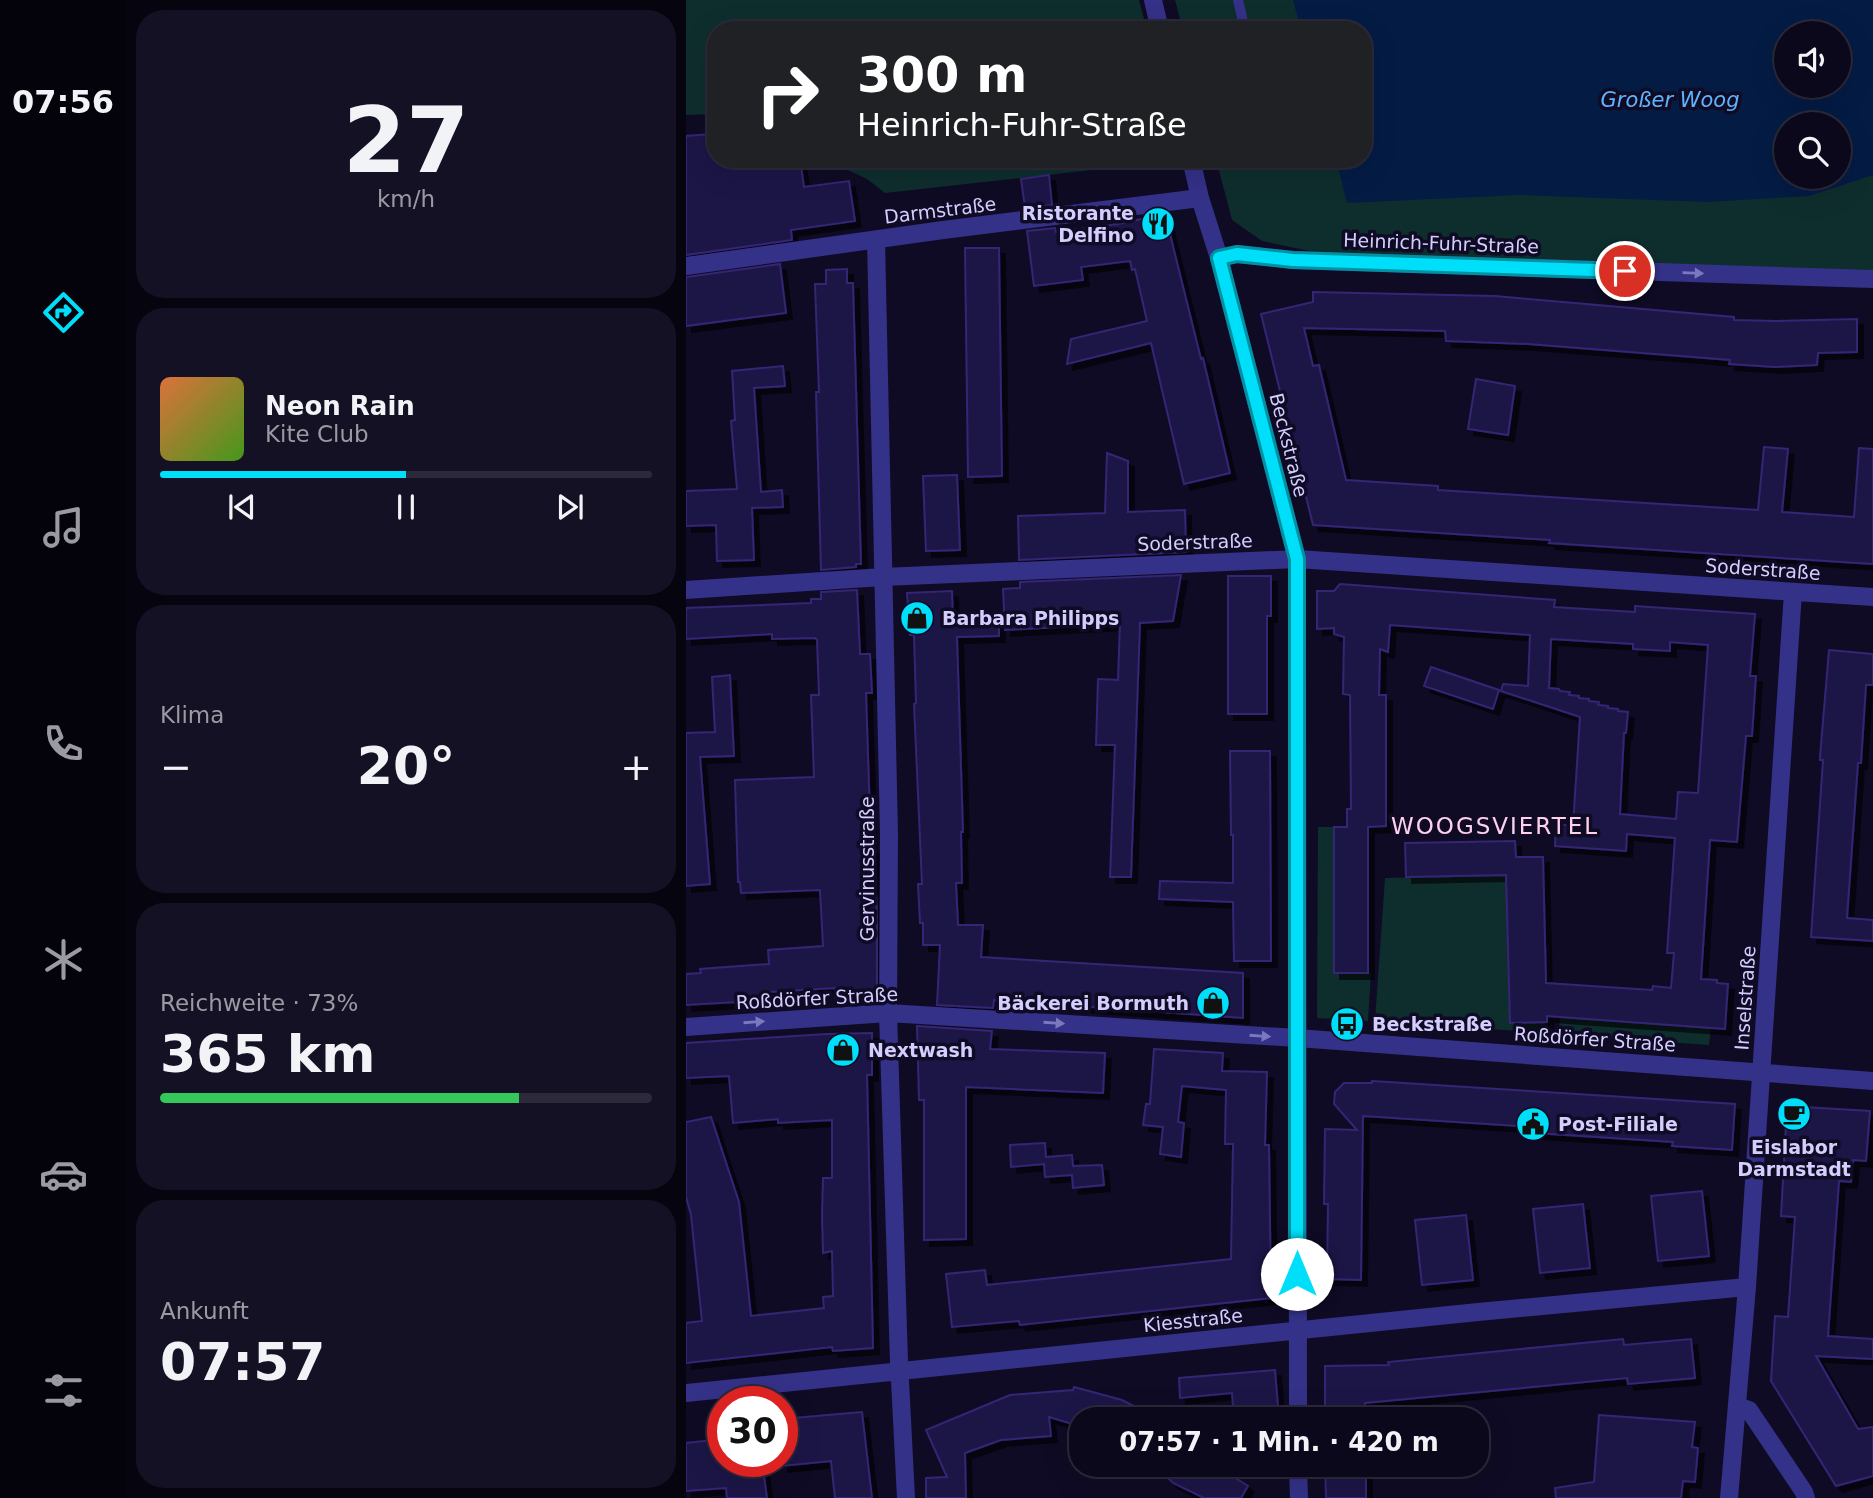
<!DOCTYPE html>
<html lang="de">
<meta charset="utf-8">
<style>
:root{--surface:#0b081b;--page:#141124;--text:#f1f3f6;--muted:#9a9aa3;--line:#2b293a;--accent:#00dff9}
body{margin:0;font-family:"DejaVu Sans",sans-serif;background:var(--page);color:var(--text);height:100vh;display:flex;flex-direction:column;font-size:26px;white-space:nowrap}
*{box-sizing:border-box;margin:0}
p{font-size:23px;color:var(--muted)}
.icon{flex:none;width:38px;height:38px;fill:none;stroke:currentColor;stroke-width:2;stroke-linecap:round;stroke-linejoin:round}
.map{position:relative;flex:1;overflow:hidden}
.sheet{display:flex;flex-direction:column;gap:10px;padding:10px;background:#06040f;width:560px}
.sheet>*{flex:none}
.hud{position:absolute;left:21px;top:21px;width:665px;height:147px;border-radius:28px;box-shadow:0 7px 28px #0002,0 0 0 2px var(--line);background:#202124;color:#fff;overflow:hidden}
.tools{position:absolute;left:1088px;top:21px;display:grid;gap:14px}
.tools a{display:grid;place-items:center;width:77px;height:77px;border-radius:50%;background:var(--surface);box-shadow:0 7px 28px #0002,0 0 0 2px var(--line);font-size:35px}
.speed{position:absolute;left:21px;top:1386px;display:flex;gap:14px;font-size:35px;font-weight:700;text-align:center}
.speed>*{display:grid;place-content:center;width:91px;height:91px;border-radius:50%;background:var(--surface);box-shadow:0 7px 28px #0002,0 0 0 2px var(--line);line-height:1}
.speed .limit{border:10px solid #d22;background:#fff;color:#111}
.pin{position:absolute;display:grid;place-items:center;width:60px;height:60px;color:#fff;margin:-30px;border:4px solid #fff;border-radius:50%;box-shadow:0 2px 7px #0007}
.me{position:absolute;width:77px;margin:-38px;rotate:0deg;stroke-linejoin:round;filter:drop-shadow(0 0 5px #0008)}
.turn{display:flex;align-items:center;gap:24px;height:147px;padding:0 35px;font-size:32px}
.turn .icon{width:91px;height:91px;stroke-width:2.5}
.turn b{display:block;font-size:49px;line-height:60px}
.big{font-size:52px;font-weight:700;line-height:1.1}
.sheet .widget{flex:1;display:flex;flex-direction:column;justify-content:center;gap:10px;min-width:0;padding:0 24px;border-radius:28px;background:var(--page)}
.sheet .dial{align-items:center;gap:0}
.dial b{font-size:91px;line-height:1}
.song{display:flex;align-items:center;gap:21px}
.cover{width:84px;height:84px;border-radius:10px;background:linear-gradient(135deg,hsl(20 70% 55%),hsl(100 70% 35%))}
.played{height:7px;border-radius:4px;background:linear-gradient(90deg,var(--accent) 50%,var(--line) 50%)}
.keys{display:flex;justify-content:space-around;direction:ltr}
.heat{display:flex;justify-content:space-between;align-items:center;font-size:38px;direction:ltr}
.charge{height:10px;border-radius:5px;background:linear-gradient(90deg,#34c759 73%,var(--line) 0)}
.trip{position:absolute;left:383px;top:1407px;width:420px;height:70px;border-radius:28px;background:var(--surface);box-shadow:0 7px 28px #0002,0 0 0 2px var(--line);font-weight:700;line-height:70px;text-align:center}
main{display:flex;flex:1;min-height:0}
.tab-bar{display:flex;flex-direction:column;width:126px;justify-content:space-around;align-items:center;background:#04030b;color:var(--muted)}
.tab-bar .icon{width:49px;height:49px}
.tab-bar .selected{color:var(--accent)}
.tab-bar b{font-size:32px;color:var(--text)}
.map>svg:first-child{display:block}
.green{fill:#0e2e2d;fill-rule:evenodd}
.water{fill:#041b44;fill-rule:evenodd}
.building{fill:#1f1547;stroke:#352575;stroke-width:2;fill-rule:evenodd;filter:url(#shadow)}
.lines{fill:none;stroke-linecap:round;stroke-linejoin:round}
.service{stroke:#343188;stroke-width:10}
.minor{stroke:#343188;stroke-width:18}
.oneway{fill:#7c78be}
.route-casing{stroke:#0091a2;stroke-width:18}
.route{stroke:#00dff9;stroke-width:12}
.labels{text-anchor:middle;stroke-width:7;stroke-linejoin:round;paint-order:stroke}
.street-label{font-size:19px;fill:#d4ceff;stroke:#0f0b24}
.poi-label{font-size:19px;font-weight:bold;fill:#d4ceff;stroke:#0f0b24;text-anchor:start}
.water-label{font-size:21px;font-style:italic;fill:#5cb3ff;stroke:#0f0b24}
.quarter-label{font-size:23px;letter-spacing:2px;fill:#ffd0ee;stroke:#0f0b24}
</style>
<main>
<nav class="tab-bar">
<b>07:56</b>
<svg class="icon selected" aria-label="directions" viewBox="0 0 24 24"><path d="M12 3l9 9-9 9-9-9zM9 14v-3h6M13 9l2 2-2 2"/></svg>
<svg class="icon" aria-label="music" viewBox="0 0 24 24"><path d="M9 18V5l10-2v13"/><circle cx="6" cy="18" r="3"/><circle cx="16" cy="16" r="3"/></svg>
<svg class="icon" aria-label="phone" viewBox="0 0 24 24"><path d="M5 4h4l2 5-3 2q2 4 5 5l2-3 5 2v4C11 20 4 13 5 4z"/></svg>
<svg class="icon" aria-label="climate" viewBox="0 0 24 24"><path d="M12 3v18M4 7l16 10M4 17L20 7"/></svg>
<svg class="icon" aria-label="car" viewBox="0 0 24 24"><path d="M5 17H2v-5l4-1 3-4h7l3 4 3 1v5h-3M9 17h6M6 11h13"/><circle cx="7" cy="17" r="2"/><circle cx="17" cy="17" r="2"/></svg>
<svg class="icon" aria-label="filters" viewBox="0 0 24 24"><path d="M4 7h16M4 17h16"/><circle cx="9" cy="7" r="2"/><circle cx="15" cy="17" r="2"/></svg>
</nav>
<section class="sheet">
<div class="widget dial"><b>27</b><p>km/h</p></div>
<div class="widget">
<div class="song"><i class="cover"></i><div><b>Neon Rain</b><p>Kite Club</p></div></div>
<div class="played"></div>
<div class="keys"><svg class="icon" aria-label="previous" viewBox="0 0 24 24"><path d="M18 5L8 12l10 7zM5 5v14"/></svg><svg class="icon" aria-label="pause" viewBox="0 0 24 24"><path d="M8 5v14M16 5v14"/></svg><svg class="icon" aria-label="next" viewBox="0 0 24 24"><path d="M6 5l10 7-10 7zM19 5v14"/></svg></div>
</div>
<div class="widget"><p>Klima</p>
<div class="heat"><a>−</a><b class="big">20°</b><a>+</a></div>
</div>
<div class="widget"><p>Reichweite · 73%</p><b class="big">365 km</b><div class="charge"></div></div>
<div class="widget"><p>Ankunft</p><b class="big">07:57</b></div>
</section>
<div class="map">
<svg width="1187" height="1498" viewBox="0 0 1187 1498">
<defs>
<filter id="shadow"><feDropShadow dx="6" dy="6" stdDeviation="0" flood-color="#0009"/></filter>
</defs>
<rect width="100%" height="100%" fill="#0f0b24"/>
<path class="green" d="M0 0H453L461 30H30V114L0 115Z
M489 0H1187V275L638 254 576 241 546 220 530 159H677V30H497ZM1101 33H1153V86H1101ZM1101 124H1153V177H1101Z
M115 159H495V160L199 193 181 179 147 163Z
M632 827H648V973H685L682 1021 631 1018Z
M820 875 824 1023 861 1022 860 1033 689 1021 699 878Z
M874 1017 1025 1028 1023 1045 879 1035 873 1028Z"/>
<path class="water" d="M607 0H1187V175L1123 196 1022 202 834 195 661 203 650 159H677V30H615ZM1101 33H1153V86H1101ZM1101 124H1153V177H1101Z"/>
<path class="building" d="M26 134 29 159H114L118 187 163 181 169 221 105 230 106 240 0 255V136Z
M363 175 366 205 339 208 335 179Z
M479 214 515 359 517 358 544 473 498 484 465 343 381 364 385 339 461 321 449 269 446 270 444 261 395 267 397 280 348 286 341 231 369 228 370 232 432 224Z
M279 248H313L316 476 282 477Z
M94 264 100 313 0 326V277Z
M161 269V283H167L175 564H170V567L135 570 130 392H133L129 284H140V270Z
M627 292 809 296 1048 317V320L1090 321 1171 319V352L1132 353 1131 365 1089 367 1043 364 1044 360 842 344 760 341 759 331 618 328 627 366 633 365 660 480 752 486V490L1072 510 1078 447 1102 449 1096 512 1168 517 1173 448 1187 449V564L863 543 864 540 627 525 575 314 627 302Z
M97 366 99 386 68 388 75 492 96 490 97 507 66 508 68 560 31 561 30 525 0 526V491L51 489 45 421 49 420 46 371Z
M790 379 829 386 822 435 782 429Z
M421 453 442 461V512L499 510 500 552 333 560 332 516 419 513Z
M271 475 274 550 240 551 237 476Z
M495 575 487 621 454 623 445 877H424L429 745H410L412 679 432 680 434 624 319 630 317 589 334 588V582Z
M542 576H585V616H581V714H542Z
M654 584 869 600 868 607 949 612V606L1069 614 1064 676H1070L1066 736H1060L1051 842 1024 840 1015 979 1031 980V983L1042 984 1039 1029 861 1016V1022L824 1023 820 875 720 877 719 843 829 841 830 857H857L860 983 966 990 967 986 985 988 988 953H981L989 838 941 834 940 851 869 846 870 824 887 826 894 717 815 691 817 684 842 686 844 635 704 625 702 652 694 649 693 695H700V826L682 827V973H648V827H661V809H665L664 695 657 694 658 637 648 634V628L631 629V591H648ZM865 639 947 644V649L984 651V642L1022 645 1012 793 992 792 990 819 934 814 938 733H940L942 712 932 711V709L922 708V706L912 705 913 702 903 701V699L893 698V696L883 695 884 692 874 691 873 689 863 688Z
M171 590 174 654H184L186 693H180L185 848H188L191 913V995L149 998V988L84 992 85 1000 0 1005V974L15 973 14 969 83 964 82 950 137 946 134 890 55 893 54 882H52L49 780 128 777 125 695H133L131 640 129 638 86 639V634L0 639V608L125 603V599H135V592Z
M266 591 267 620 313 619V636L271 637 277 832H275L276 883H270L272 925H297L295 957 557 973V1018L308 1000 307 1008 251 1005 254 945H237V923H234L232 884H236L228 704 230 703 228 635H224L221 593Z
M1143 650 1187 654V685H1180L1175 763H1172L1161 918 1187 920V941L1125 937 1137 760H1134V757Z
M745 667 813 690 807 709 738 686Z
M44 675 48 756 14 757 24 884 0 886V733L29 732 26 677Z
M544 751H584L585 961H548L547 902 473 899 474 881 547 883V835H545Z
M231 1026 306 1031 304 1049 419 1053 417 1093 280 1087V1239L238 1240V1100H233Z
M186 1033V1075H181L187 1348 147 1351 146 1347 0 1363V1323L16 1321 5 1215 0 1197V1122L25 1117 53 1202 65 1316 138 1308 137 1297 147 1296 146 1251 137 1253 136 1216 137 1178H146V1120L92 1123V1119L47 1123 43 1076 0 1078V1043L141 1034Z
M468 1049 537 1053 536 1071 581 1072 579 1145H583L585 1298 334 1325 333 1321 266 1327 260 1274 299 1270 301 1285 545 1259 547 1144H539L540 1090 496 1086 492 1122 498 1123 495 1157 474 1154 477 1127 457 1125 460 1104H464Z
M686 1081 1049 1104 1046 1150 986 1146 987 1142 849 1133V1127L677 1116 675 1280 641 1279 642 1204H638L639 1129 671 1130 648 1104 649 1092 658 1083H686Z
M1101 1106 1184 1111 1180 1161 1167 1160 1165 1182 1153 1181 1142 1336 1187 1339V1359L1130 1356 1172 1429 1187 1427V1476L1150 1486 1085 1381 1089 1316 1102 1317 1109 1217 1095 1216Z
M359 1143 360 1157 386 1155 387 1166 416 1165 418 1185 387 1188 386 1175 359 1177 358 1164 325 1167 324 1145Z
M1016 1191 1023 1256 972 1261 965 1196Z
M897 1204 904 1268 854 1273 847 1209Z
M780 1215 787 1280 736 1285 729 1220Z
M937 1339 938 1345 1005 1339 1009 1378 942 1384 941 1378 679 1403 680 1419H639V1366L703 1365 702 1362Z
M589 1370 593 1419H548L546 1393 494 1398 493 1378Z
M388 1387 436 1400 473 1419H396V1427L363 1417 365 1436 315 1440 279 1453 280 1498H240V1478L261 1477 240 1430 324 1395 387 1390Z
M176 1412 186 1498H149L145 1461 96 1466V1419Z
M913 1415 1009 1422 1006 1447 1012 1448 1009 1482 997 1481 995 1498H870L869 1488 908 1482Z
M37 1439V1461H76L81 1498H41L40 1488 0 1491V1443Z
M469 1465H529L562 1486 555 1498H518L487 1483Z
M639 1465H680V1498H640Z"/>
<g class="lines">
<path class="service" d="M552 0 559 30
M594 159V163"/>
<path class="minor" d="M467 0 474 30
M505 159 514 198 533 258 611 559 612 1419
M190 240 203 834 202 1013 213 1361 220 1498
M533 258 551 254 607 260 1187 279
M0 266 257 230 514 198
M0 590 197 577 611 559 1187 597
M0 1027 202 1013 611 1038 1187 1081
M0 1393 792 1312 1061 1287
M1051 1406 1063 1410 1118 1492 1120 1498
M612 1465 613 1498
M1043 1498 1061 1287 1107 592"/>
</g>
<defs><path id="oneway-solid" d="M-6-.8H1V-3.2L6.5 0L1 3.2V.8H-6Z" transform="scale(1.75)"/></defs>
<g class="oneway">
<use href="#oneway-solid" transform="translate(1007 273) rotate(2)"/>
<use href="#oneway-solid" transform="translate(68 1022) rotate(-4)"/>
<use href="#oneway-solid" transform="translate(368 1023) rotate(4)"/>
<use href="#oneway-solid" transform="translate(574 1036) rotate(4)"/>
</g>
<g class="lines">
<g class="route-casing">
<path id="route" d="M611 1274V559L533 258 551 254 607 260 939 271"/>
</g>
<use href="#route" class="route"/>
</g>
<defs>
<g id="restaurant-disc" transform="scale(1.75)"><circle r="9.5" fill="#00dff9" stroke="#0f0b24"/><path d="M-5-6h1v4h1v-4h1v4h1v-4h1v5L-1.5 .5V6h-2V.5L-5-1ZM5-6V6H3V1.5H1.5Q1.5-4 5-6Z" fill="#111"/></g>
<g id="shop-disc" transform="scale(1.75)"><circle r="9.5" fill="#00dff9" stroke="#0f0b24"/><path d="M-5-2.5h2.3a2.7 3.5 0 0 1 5.4 0H5L5.5 6h-11ZM-1.5-2.5h3a1.5 2.3 0 0 0-3 0Z" fill="#111"/></g>
<g id="bus-disc" transform="scale(1.75)"><circle r="9.5" fill="#00dff9" stroke="#0f0b24"/><path d="M-5-6H5V4H4V6H2V4H-2V6H-4V4H-5ZM-3.5-4V0h7V-4ZM-3.5 1.2v1.5H-2V1.2ZM2 1.2v1.5H3.5V1.2Z" fill="#111"/></g>
<g id="cafe-disc" transform="scale(1.75)"><circle r="9.5" fill="#00dff9" stroke="#0f0b24"/><path d="M-5.5-4.5H6V0H3Q3 3.5 0 3.5H-2.5Q-5.5 3.5-5.5 0ZM3-3.2v2h1.7v-2ZM-6 4.5H4V6H-6Z" fill="#111"/></g>
<g id="civic-disc" transform="scale(1.75)"><circle r="9.5" fill="#00dff9" stroke="#0f0b24"/><path d="M-.6-6.5H3V-4.5H.6V-3L4-1V1h2V6H-6V1h2V-1L-.6-3ZM-1.2 2.5V6h2.4V2.5Z" fill="#111"/></g>
</defs>
<g fill-rule="evenodd">
<use href="#restaurant-disc" x="472" y="224"/>
<use href="#shop-disc" x="231" y="618"/>
<use href="#shop-disc" x="527" y="1003"/>
<use href="#bus-disc" x="661" y="1024"/>
<use href="#shop-disc" x="157" y="1050"/>
<use href="#cafe-disc" x="1108" y="1114"/>
<use href="#civic-disc" x="847" y="1124"/>
</g>
<g class="labels">
<g class="street-label">
<text transform="translate(254 210) rotate(-7)" y="7">Darmstraße</text>
<text transform="translate(755 243) rotate(2)" y="7">Heinrich-Fuhr-Straße</text>
<text transform="translate(603 445) rotate(76)" y="7">Beckstraße</text>
<text transform="translate(509 542) rotate(-2)" y="7">Soderstraße</text>
<text transform="translate(1077 569) rotate(4)" y="7">Soderstraße</text>
<text transform="translate(181 869) rotate(-90)" y="7">Gervinusstraße</text>
<text transform="translate(131 998) rotate(-3)" y="7">Roßdörfer Straße</text>
<text transform="translate(1059 998) rotate(-86)" y="7">Inselstraße</text>
<text transform="translate(909 1039) rotate(4)" y="7">Roßdörfer Straße</text>
<text transform="translate(507 1320) rotate(-6)" y="7">Kiesstraße</text>
</g>
<g class="poi-label">
<text x="448" y="220" text-anchor="end">Ristorante<tspan x="448" dy="22">Delfino</tspan></text>
<text x="256" y="625">Barbara Philipps</text>
<text x="503" y="1010" text-anchor="end">Bäckerei Bormuth</text>
<text x="686" y="1031">Beckstraße</text>
<text x="182" y="1057">Nextwash</text>
<text x="872" y="1131">Post-Filiale</text>
<text x="1108" y="1154" text-anchor="middle">Eislabor<tspan x="1108" dy="22">Darmstadt</tspan></text>
</g>
<g class="water-label">
<text x="984" y="107">Großer Woog</text>
</g>
<g class="quarter-label">
<text x="809" y="834">WOOGSVIERTEL</text>
</g>
</g>
</svg>
<div class="tools">
<a><svg class="icon" aria-label="sound" viewBox="0 0 24 24"><path d="M4 9h4l5-4v14l-5-4H4zM17 9q2 3 0 6"/></svg></a>
<a><svg class="icon" aria-label="search" viewBox="0 0 24 24"><circle cx="10" cy="10" r="6"/><path d="M15 15l6 6"/></svg></a>
</div>
<div class="speed"><div class="limit">30</div></div>
<div class="pin" style="left:939px;top:271px;background:#d93025"><svg class="icon" aria-label="arrive" viewBox="0 0 24 24"><path d="M6 21V4h12l-3 4 3 4H6"/></svg></div>
<svg class="me" style="left:611px;top:1274px" viewBox="-20 -20 40 40"><circle r="19" fill="#fff"/><path d="M0-13L10 11 0 6-10 11z" fill="#00dff9"/></svg>
<div class="trip">07:57 · 1 Min. · 420 m</div>
<div class="hud">
<div class="turn"><svg class="icon" aria-label="right" viewBox="0 0 24 24"><path d="M7 20v-9h11M14 6l5 5-5 5"/></svg><div><b>300 m</b>Heinrich-Fuhr-Straße</div></div>
</div>
</div>
</main>
